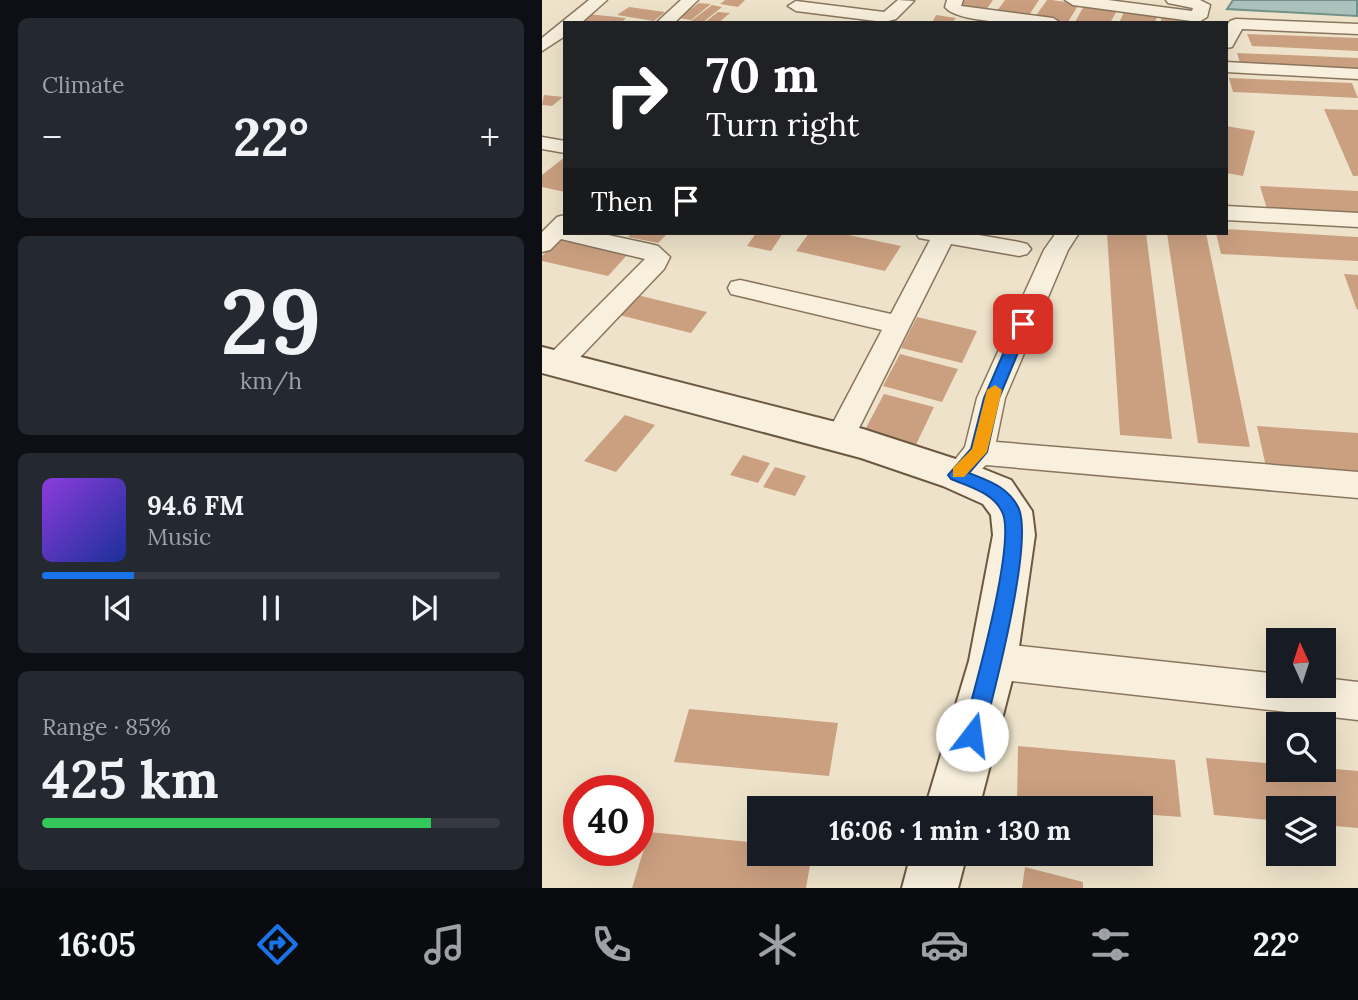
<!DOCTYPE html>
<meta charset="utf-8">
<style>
:root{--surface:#171b24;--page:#242831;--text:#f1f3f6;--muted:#9ea1a6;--line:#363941;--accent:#1a73e8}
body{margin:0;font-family:Lora,serif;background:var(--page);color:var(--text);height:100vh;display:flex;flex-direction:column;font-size:26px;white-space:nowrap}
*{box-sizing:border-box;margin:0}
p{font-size:23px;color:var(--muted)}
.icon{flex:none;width:38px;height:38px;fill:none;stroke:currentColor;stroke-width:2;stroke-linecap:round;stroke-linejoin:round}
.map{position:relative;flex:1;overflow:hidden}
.drawer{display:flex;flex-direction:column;gap:18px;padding:18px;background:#0d0f14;width:542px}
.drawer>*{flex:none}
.top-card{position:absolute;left:21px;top:21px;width:665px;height:214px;border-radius:0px;box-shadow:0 7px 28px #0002;background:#202124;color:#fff;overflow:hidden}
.needle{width:46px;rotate:357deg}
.buttons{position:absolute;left:724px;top:628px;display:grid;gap:14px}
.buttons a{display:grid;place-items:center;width:70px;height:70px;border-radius:0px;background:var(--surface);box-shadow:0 7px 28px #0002;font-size:35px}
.speed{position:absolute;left:21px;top:775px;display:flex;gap:14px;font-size:35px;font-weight:700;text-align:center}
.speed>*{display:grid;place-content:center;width:91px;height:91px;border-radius:50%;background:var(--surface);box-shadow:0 7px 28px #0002;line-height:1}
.speed .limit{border:10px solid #d22;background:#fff;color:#111}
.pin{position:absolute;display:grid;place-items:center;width:60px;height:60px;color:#fff;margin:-30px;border-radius:14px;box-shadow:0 4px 10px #0006}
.me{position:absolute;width:77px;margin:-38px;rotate:15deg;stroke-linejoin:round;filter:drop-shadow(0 0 5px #0008)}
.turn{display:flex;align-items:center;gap:24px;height:147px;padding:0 28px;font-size:32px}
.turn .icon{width:91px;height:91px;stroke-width:2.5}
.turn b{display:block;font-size:49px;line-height:60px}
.then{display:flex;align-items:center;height:66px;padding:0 28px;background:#0003;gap:14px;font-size:26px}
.big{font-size:52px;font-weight:700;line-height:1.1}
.drawer .widget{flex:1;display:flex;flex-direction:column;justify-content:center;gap:10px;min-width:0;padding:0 24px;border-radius:10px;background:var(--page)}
.drawer .dial{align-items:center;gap:0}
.dial b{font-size:91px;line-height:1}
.song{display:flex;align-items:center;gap:21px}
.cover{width:84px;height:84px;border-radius:10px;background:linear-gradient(135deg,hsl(270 70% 55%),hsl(230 70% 35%))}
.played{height:7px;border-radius:4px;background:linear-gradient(90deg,var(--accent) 20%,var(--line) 20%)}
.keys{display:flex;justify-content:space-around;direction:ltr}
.heat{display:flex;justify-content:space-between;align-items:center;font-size:38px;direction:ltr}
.charge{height:10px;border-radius:5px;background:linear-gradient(90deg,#34c759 85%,var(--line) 0)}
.trip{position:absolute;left:205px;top:796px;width:406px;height:70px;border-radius:0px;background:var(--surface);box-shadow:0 7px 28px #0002;font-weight:700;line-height:70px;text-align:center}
.tab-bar{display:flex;height:112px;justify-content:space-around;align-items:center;background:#090b0e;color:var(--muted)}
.tab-bar .icon{width:49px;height:49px}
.tab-bar .selected{color:var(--accent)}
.tab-bar b{font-size:32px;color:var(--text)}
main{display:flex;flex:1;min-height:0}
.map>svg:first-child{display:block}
.water{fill:#aac2bb;stroke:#719189;stroke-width:2}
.building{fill:#cba081}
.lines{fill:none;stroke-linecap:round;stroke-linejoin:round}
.street-casing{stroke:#8a765e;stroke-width:3}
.secondary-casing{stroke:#6c5741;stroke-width:4}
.street{fill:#f8f0dd;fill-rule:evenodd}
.secondary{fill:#f8f0dd;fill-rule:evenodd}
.route{fill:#1a73e8;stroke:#114b97;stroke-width:2}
.slow{fill:#f59e0b}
</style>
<main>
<section class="drawer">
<div class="widget"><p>Climate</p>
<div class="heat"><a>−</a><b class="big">22°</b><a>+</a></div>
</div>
<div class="widget dial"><b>29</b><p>km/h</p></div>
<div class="widget">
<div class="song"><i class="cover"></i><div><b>94.6 FM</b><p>Music</p></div></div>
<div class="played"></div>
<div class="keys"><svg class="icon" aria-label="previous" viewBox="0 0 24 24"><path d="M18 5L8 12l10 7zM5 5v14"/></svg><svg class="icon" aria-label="pause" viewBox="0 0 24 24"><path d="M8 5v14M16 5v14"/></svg><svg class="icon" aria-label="next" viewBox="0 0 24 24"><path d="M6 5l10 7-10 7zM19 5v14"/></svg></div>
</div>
<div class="widget"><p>Range · 85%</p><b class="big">425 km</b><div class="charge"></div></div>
</section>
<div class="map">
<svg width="816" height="888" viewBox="0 0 816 888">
<rect width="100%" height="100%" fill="#eee3ca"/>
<path class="water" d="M691 0H815V16L685 9Z"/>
<path class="building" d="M183 0H203L196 7 178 4Z
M417 0H451L444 10 412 5Z
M463 0H497L487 15 455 11Z
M505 0H510L537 4 526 22 493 17Z
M157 3 169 4 149 20 137 18Z
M543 4 576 9 568 23 533 22Z
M170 5 180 7 160 23 149 21Z
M87 7 123 12 112 21 75 15Z
M583 10 616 14 613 23H577Z
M176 12 188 13 176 23H162Z
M46 14 84 18 79 23H35Z
M394 15 414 18 410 23H390Z
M621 15 655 20 654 23H618Z
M705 34 816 38V51L710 46Z
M695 53 816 58V71L699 66Z
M687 78 810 83 816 98 691 92Z
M2 95 21 97 10 106 0 105Z
M782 109 816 110V176H811Z
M684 126 713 131 701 176 684 173Z
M23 157V192L0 187V175Z
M718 186 816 191V214L725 209Z
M684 229 816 237V261L679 254 674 233H684Z
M90 233H126L116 243 86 237Z
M214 233H241L229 251 205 246Z
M267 233H297L359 246 343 271 254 251Z
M565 233H604L630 439 578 435Z
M625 233H664L708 447 656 443Z
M18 239 86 254 66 276 0 261V256Z
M802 274 816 275V309L815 310Z
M91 294 165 312 149 333 73 314Z
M375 317 435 331 420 363 359 348Z
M358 354 416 369 400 402 341 386Z
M342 394 392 407 370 453 318 439Z
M83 415 113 425 74 472 42 461Z
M715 426 816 433V474L724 467Z
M201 455 228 463 216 483 188 475Z
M233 467 264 476 253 496 221 487Z
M147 709 296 723 287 776 132 762Z
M476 746 633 760 639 817 598 814V808H545L475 802Z
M664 758 737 764V770L782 768 816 771V828L782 825V808H737V821L672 815Z
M107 832 217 843V854H270L264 888H90Z
M483 867 541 882V888H480Z"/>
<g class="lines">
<g class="street-casing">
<path id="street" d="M47 0H65L39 23H23V36L0 51V38Z
M139 0H156L132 23H114Z
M356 0 372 1 354 19 342 22 254 11 246 6 254 1 342 12Z
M405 0H421L419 6 511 18 519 23C495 23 417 25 403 7Z
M523 0H566L650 11 651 8 626 3 624 0H658L668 5 665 17 657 22 531 5Z
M694 19 816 24V34L700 29 690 47 684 48V27L688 21Z
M684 62 816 69V79L684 72Z
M0 137 23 141V153L0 149Z
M684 206 816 213V227L684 220Z
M23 215V233H57L108 244 116 246 128 257 122 269 25 371 15 374 5 371 1 364 5 357 103 259 19 239 8 250 0 252V232L15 217Z
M374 233H425L477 242 485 244 489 249 485 254 477 256 409 244 308 446 298 450 288 446 283 438 340 330 189 294 186 288 189 282 198 280 349 314 388 240 377 238Z
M514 233H537L526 250 463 398 454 442 816 472V498L444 465C434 475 427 478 413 474L409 465 423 447 435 398 502 250Z
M451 643 737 674V686H782V678L816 682V720L451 679 438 674 433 661 438 648Z"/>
</g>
<g class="secondary-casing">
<path id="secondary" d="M0 347 321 429 429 464 469 480 490 511 493 535 475 661 437 808H383L427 661 451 535 449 515 441 504 401 486 319 458 0 373Z
M369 854H425L416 888H360Z"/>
</g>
<use href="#street" class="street"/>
<use href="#secondary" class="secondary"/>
</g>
<path class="route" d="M481 319 488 324 457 398 445 452 427 473C447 481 467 487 477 509 491 545 452 693 441 735L438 742 430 745 423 742 420 735C431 696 473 547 461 514 453 493 427 487 409 479L406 475 429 449 442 398 474 324Z"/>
<path class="slow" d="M453 385 460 390 445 452 422 477H411V468L430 449 445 390Z"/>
</svg>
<div class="buttons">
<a><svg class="needle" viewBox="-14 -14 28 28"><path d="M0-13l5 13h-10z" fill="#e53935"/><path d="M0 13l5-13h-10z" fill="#9ea1a6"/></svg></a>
<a><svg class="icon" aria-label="search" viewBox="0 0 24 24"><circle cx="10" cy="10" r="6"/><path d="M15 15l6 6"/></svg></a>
<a><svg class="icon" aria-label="layers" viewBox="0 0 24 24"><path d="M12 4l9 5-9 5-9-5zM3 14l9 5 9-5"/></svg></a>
</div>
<div class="speed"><div class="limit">40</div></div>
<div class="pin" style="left:481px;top:324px;background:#d93025"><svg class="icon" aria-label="arrive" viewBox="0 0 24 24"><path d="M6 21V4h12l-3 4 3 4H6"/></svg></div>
<svg class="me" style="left:430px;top:735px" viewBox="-20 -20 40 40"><circle r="19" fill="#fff"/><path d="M0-13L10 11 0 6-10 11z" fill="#1a73e8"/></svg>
<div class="trip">16:06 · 1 min · 130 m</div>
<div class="top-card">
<div class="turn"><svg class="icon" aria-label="right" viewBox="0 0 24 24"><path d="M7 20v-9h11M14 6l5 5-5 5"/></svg><div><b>70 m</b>Turn right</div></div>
<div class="then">Then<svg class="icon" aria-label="arrive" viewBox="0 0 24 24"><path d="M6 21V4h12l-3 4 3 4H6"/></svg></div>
</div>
</div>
</main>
<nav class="tab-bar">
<b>16:05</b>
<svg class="icon selected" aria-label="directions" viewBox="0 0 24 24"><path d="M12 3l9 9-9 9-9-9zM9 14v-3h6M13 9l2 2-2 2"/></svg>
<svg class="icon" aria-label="music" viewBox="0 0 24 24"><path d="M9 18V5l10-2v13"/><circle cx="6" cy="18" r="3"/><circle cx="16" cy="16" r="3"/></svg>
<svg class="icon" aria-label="phone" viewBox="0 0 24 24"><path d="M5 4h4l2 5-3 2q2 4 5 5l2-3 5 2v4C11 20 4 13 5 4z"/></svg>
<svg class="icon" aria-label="climate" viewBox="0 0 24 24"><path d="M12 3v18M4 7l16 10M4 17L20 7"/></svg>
<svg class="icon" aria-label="car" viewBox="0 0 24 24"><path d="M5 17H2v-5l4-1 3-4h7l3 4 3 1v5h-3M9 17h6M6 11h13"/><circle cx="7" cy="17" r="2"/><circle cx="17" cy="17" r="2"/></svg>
<svg class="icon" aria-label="filters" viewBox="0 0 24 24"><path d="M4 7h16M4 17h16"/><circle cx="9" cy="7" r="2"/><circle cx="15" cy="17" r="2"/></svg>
<b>22°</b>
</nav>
